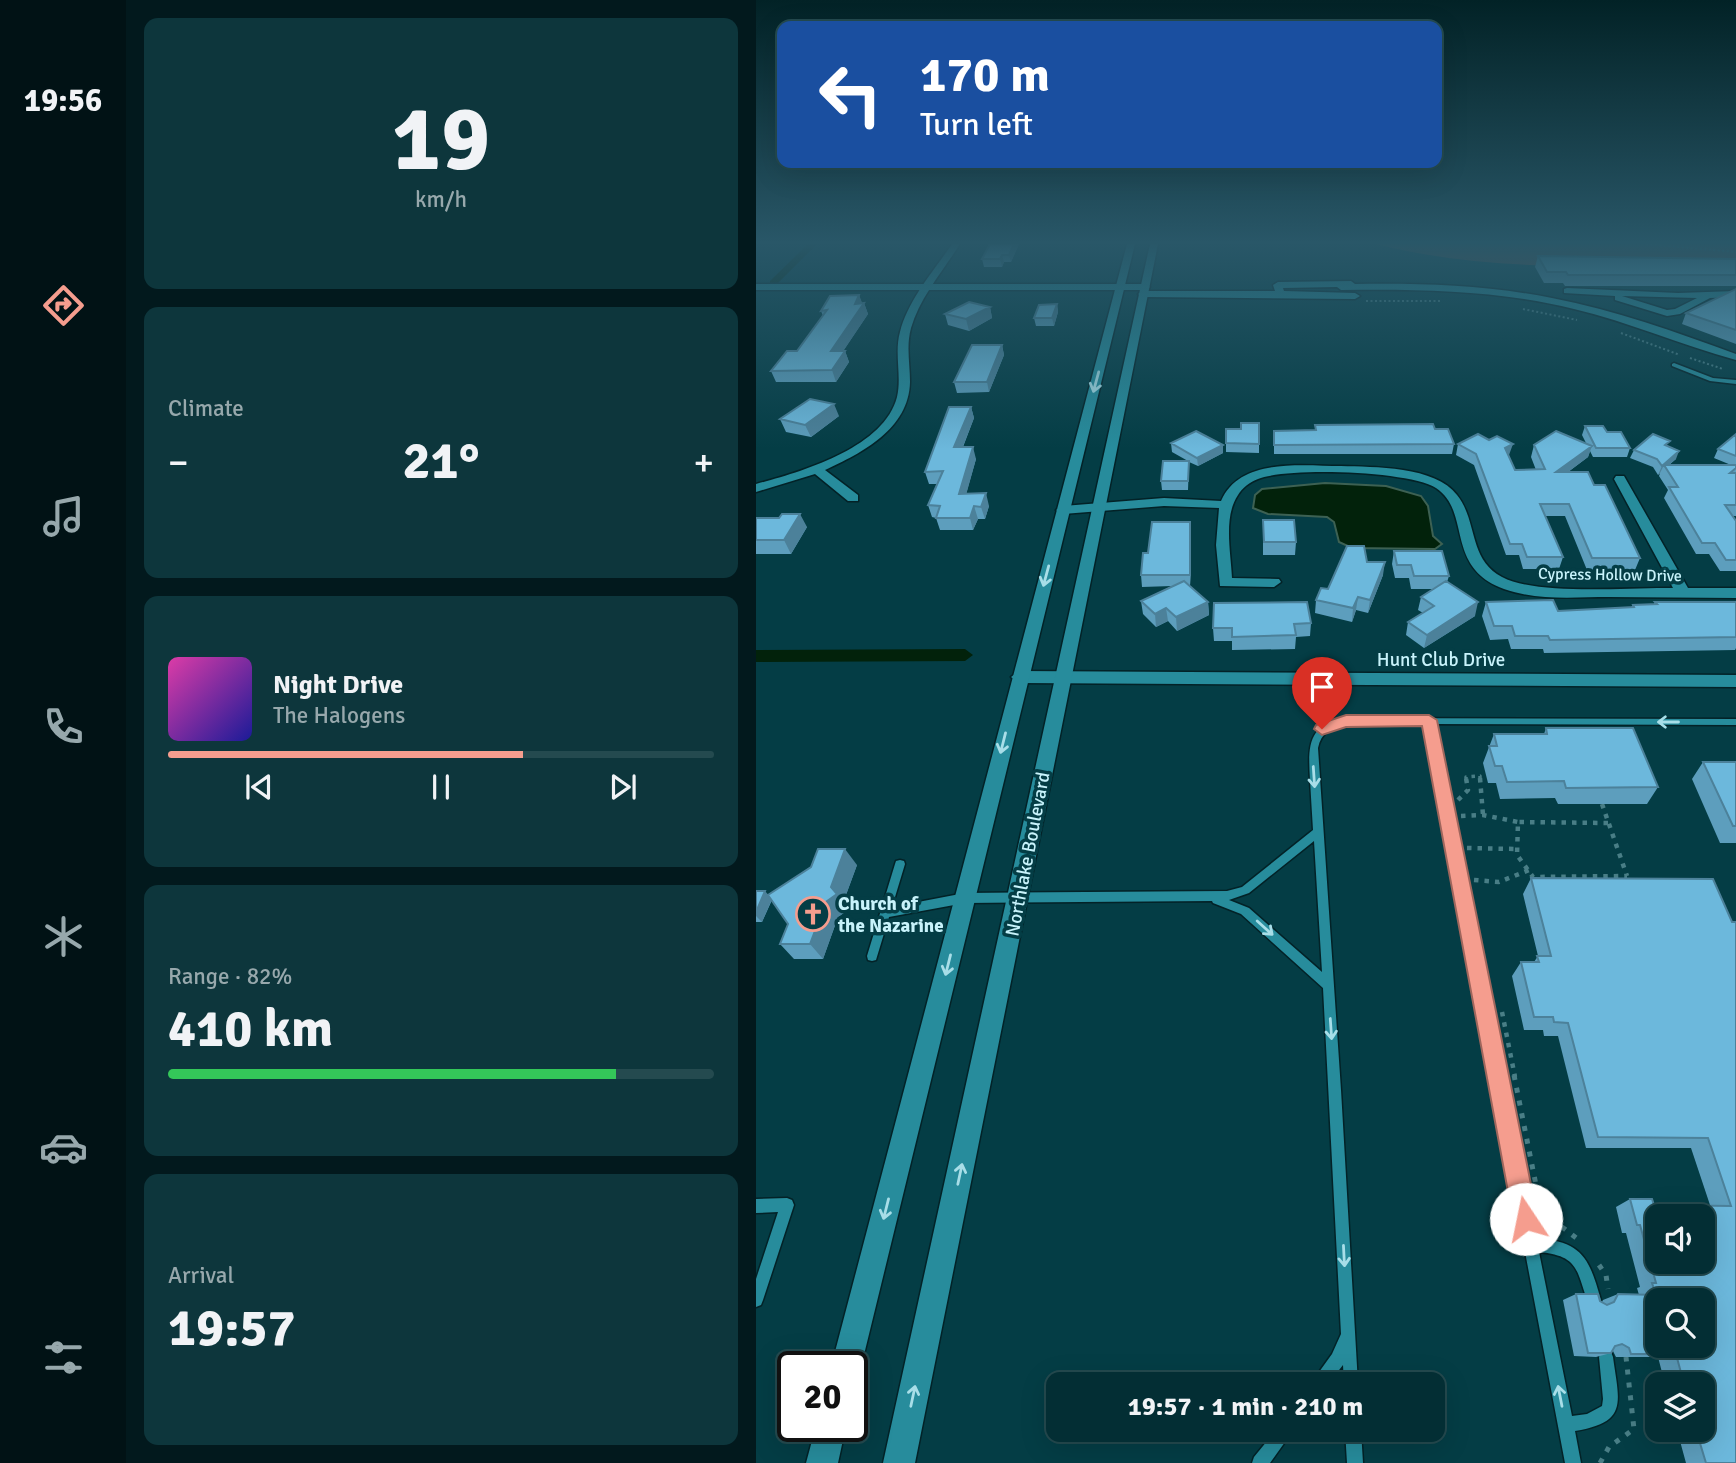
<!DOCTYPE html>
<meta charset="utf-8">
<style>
:root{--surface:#032e34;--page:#0d363c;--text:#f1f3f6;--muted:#97a8ac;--line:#244a4f;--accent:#f59d8e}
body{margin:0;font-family:Signika,sans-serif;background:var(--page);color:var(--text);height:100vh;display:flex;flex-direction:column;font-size:26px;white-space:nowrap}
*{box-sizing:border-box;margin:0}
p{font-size:23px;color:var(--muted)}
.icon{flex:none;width:38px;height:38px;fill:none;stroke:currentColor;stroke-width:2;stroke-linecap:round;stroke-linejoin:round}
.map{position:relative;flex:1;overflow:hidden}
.details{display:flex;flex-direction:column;gap:18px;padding:18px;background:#02191d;width:630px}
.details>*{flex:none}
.hud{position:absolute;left:21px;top:21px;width:665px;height:147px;border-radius:14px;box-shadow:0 7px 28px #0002,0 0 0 2px var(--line);background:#1a4fa0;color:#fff;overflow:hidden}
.controls{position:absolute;left:889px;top:1204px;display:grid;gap:14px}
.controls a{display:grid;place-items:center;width:70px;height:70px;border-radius:14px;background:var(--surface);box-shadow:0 7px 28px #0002,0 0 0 2px var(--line);font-size:35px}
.speed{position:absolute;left:21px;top:1351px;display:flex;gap:14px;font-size:35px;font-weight:700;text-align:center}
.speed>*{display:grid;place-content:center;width:91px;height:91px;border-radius:50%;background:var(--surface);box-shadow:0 7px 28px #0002,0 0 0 2px var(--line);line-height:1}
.speed .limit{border:4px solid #111;border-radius:10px;background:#fff;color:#111}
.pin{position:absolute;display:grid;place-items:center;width:60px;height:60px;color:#fff;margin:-72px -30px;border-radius:50% 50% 50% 0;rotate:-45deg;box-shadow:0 0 7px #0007}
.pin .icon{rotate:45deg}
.me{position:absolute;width:77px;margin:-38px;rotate:349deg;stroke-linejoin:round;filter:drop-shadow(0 0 5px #0008)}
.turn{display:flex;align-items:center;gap:24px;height:147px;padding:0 28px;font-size:32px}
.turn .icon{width:91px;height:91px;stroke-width:2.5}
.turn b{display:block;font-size:49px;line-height:60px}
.big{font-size:52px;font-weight:800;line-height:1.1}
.details .widget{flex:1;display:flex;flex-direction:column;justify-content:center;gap:10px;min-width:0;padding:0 24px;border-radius:14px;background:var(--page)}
.details .dial{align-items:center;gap:0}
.dial b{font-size:91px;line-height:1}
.song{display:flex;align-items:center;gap:21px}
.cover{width:84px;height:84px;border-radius:10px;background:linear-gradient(135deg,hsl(320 70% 55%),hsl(240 70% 35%))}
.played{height:7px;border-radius:4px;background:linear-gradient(90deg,var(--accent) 65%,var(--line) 65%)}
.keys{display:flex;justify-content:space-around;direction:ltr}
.heat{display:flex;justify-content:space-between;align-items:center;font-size:38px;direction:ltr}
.charge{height:10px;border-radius:5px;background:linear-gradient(90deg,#34c759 82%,var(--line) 0)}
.trip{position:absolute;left:290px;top:1372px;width:399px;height:70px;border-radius:14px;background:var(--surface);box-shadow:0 7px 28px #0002,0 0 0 2px var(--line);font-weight:800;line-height:70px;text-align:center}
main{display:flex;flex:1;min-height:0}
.menu{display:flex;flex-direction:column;width:126px;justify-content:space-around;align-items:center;background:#011215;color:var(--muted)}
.menu .icon{width:49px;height:49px}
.menu .current{color:var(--accent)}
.menu b{font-size:32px;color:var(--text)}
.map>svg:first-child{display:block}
.green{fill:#75473f}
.water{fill:#02220b;stroke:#3d6153;stroke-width:2}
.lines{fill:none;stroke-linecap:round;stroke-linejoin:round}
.canal{fill:#02220b;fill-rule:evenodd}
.service-casing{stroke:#032227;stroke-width:3}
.minor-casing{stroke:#032227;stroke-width:3}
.tertiary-casing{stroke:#032227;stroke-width:3}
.secondary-casing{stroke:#032227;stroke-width:3}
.path-far3{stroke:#497e86;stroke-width:2;stroke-dasharray:2 2.5;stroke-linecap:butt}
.path-far2{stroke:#497e86;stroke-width:3.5;stroke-dasharray:3.5 5;stroke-linecap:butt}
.path-far1{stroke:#497e86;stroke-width:4.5;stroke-dasharray:4.5 6;stroke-linecap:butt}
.path{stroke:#497e86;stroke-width:5;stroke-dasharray:5 8;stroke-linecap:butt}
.service{fill:#278c9c;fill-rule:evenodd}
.minor{fill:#278c9c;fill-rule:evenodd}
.tertiary{fill:#278c9c;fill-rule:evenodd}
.secondary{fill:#278c9c;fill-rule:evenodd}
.wall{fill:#5d9ebd}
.shaded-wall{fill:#4c819a}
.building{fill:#6cb8dc;stroke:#4c819a;stroke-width:2;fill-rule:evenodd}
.oneway{stroke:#a8dee8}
.route{fill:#f59d8e;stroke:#9f665c;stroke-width:2}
.labels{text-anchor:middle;stroke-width:7;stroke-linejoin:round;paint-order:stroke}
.far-street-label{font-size:16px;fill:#c8f3fb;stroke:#043d45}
.street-label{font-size:19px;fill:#c8f3fb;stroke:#043d45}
.poi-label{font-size:19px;font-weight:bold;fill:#c8f3fb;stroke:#043d45;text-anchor:start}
</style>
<main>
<nav class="menu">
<b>19:56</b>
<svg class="icon current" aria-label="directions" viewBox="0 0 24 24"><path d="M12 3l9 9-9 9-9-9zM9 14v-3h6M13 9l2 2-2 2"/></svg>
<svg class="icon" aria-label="music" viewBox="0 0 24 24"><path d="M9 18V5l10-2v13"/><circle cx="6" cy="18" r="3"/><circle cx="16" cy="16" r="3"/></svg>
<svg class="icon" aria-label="phone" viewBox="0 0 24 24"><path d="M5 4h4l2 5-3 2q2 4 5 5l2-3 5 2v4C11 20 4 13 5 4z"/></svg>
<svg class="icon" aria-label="climate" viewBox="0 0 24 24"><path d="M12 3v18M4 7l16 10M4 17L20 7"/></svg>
<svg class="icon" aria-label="car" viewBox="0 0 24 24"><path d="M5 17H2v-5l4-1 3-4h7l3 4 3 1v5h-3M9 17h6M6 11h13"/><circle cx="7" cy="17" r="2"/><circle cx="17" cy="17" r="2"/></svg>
<svg class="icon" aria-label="filters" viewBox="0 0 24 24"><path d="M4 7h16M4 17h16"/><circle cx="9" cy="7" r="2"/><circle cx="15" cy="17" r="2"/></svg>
</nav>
<section class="details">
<div class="widget dial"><b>19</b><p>km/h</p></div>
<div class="widget"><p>Climate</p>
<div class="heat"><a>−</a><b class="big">21°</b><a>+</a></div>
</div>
<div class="widget">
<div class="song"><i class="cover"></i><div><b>Night Drive</b><p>The Halogens</p></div></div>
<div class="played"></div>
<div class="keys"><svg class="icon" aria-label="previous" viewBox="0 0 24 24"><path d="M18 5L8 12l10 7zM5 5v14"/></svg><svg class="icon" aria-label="pause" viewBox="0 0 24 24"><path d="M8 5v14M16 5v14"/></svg><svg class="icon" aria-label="next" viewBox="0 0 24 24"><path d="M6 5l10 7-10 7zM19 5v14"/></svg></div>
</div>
<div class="widget"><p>Range · 82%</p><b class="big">410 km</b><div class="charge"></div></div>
<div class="widget"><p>Arrival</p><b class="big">19:57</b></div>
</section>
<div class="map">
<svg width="980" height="1463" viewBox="0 0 980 1463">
<rect width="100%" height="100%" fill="#043d45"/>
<path class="green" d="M620 244H980V267C861 265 737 274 620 244Z"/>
<path class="water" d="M569 483 630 486 665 496 672 506 677 536 686 544 679 549 596 548 583 542 578 522 571 517 512 514 497 508 499 495 506 489Z"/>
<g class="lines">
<path class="canal" d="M52 244H61L20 285H14V281Z
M209 649 217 655 209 661 0 662V650Z"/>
<g class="service-casing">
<path id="service" d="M918 363 957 378 980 380V384L954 381 916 366V364Z
M590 718 980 719V725L678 724 780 1238C827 1242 833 1258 845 1300L843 1305 838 1307 833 1305C820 1272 825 1256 783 1252L816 1416 831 1414 846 1406 847 1399 843 1357 845 1352 850 1350 855 1352 857 1357C863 1402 873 1422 819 1431L825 1463H809L669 724H590C575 727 565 733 562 748L585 1090 602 1384H588L587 1365 572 1384H556L558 1379 576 1354 585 1334 567 988 485 914 457 903 456 901 209 903 133 917 120 960 116 961 112 960 111 956 139 864 140 861 144 860 148 861 149 864 136 907 209 893 471 891 486 887 557 830C556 814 555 797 554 780 552 747 551 724 590 718ZM558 841 566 972 493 908 473 900 493 893Z
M31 1198 36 1200 38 1205 7 1300 5 1305 0 1307V1279L22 1212 0 1213V1199Z
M520 1430H537L534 1435 514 1463H496L498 1457Z
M589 1430H605L607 1463H591Z"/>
</g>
<g class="minor-casing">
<path id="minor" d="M196 244H204C187 271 164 297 155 328 150 346 154 364 154 382 153 429 106 453 69 470L102 495V501H92L59 474 0 492V484C45 472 128 448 141 397 146 376 138 353 144 332 152 300 177 272 196 244Z
M595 281 599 284C665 283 731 285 796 298 859 310 920 332 980 354V360C925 345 873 322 818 309 741 290 663 289 585 290L581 287 527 288 528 291 599 293 604 296 599 299 387 297 382 294 387 291H519L517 285 522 282Z
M811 288 922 293 980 291V297L954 298 924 314 911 316 859 300V296L808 293V289ZM866 296 941 298 919 309 911 310Z
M585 466C617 467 680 466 701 495 722 521 712 559 746 577 782 596 873 587 917 588L858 479 860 476H868L932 588H980V598C938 598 895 597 853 597 818 597 782 601 748 589 688 567 716 512 680 488 653 471 532 467 502 479 494 482 486 488 482 495 467 517 475 553 476 578L523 579 525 582 518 587 464 586 460 545 463 508 408 506 307 514 300 510 307 506 408 498 465 501C484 457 546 466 585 466Z
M263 671 980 675V687L263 683 255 677Z"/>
</g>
<g class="tertiary-casing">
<path id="tertiary" d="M0 284H389L394 287 389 290H0Z"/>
</g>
<g class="secondary-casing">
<path id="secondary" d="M371 244H379L105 1367 100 1377 96 1379V1367H75Z
M394 244H402L159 1463H127Z
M60 1426H90L82 1463H50Z"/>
</g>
<path class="path-far3" d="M890 244 980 252
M610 301H686
M767 309 821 320
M865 333 924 355
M934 358 967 369"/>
<path class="path-far2" d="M710 780V777L724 776V780"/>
<path class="path-far1" d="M724 778 727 815
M702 800 712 790 710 778
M846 804 871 876
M705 816 727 815 762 822
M852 823 762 822 761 855 777 877 871 876
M711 848 761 849
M718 880 743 882 773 870
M746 1012 759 1077"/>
<path class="path" d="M758 1075 783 1200
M785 1211 823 1240
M843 1265 850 1275 852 1289
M844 1463 853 1447 878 1429 870 1357"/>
<use href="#service" class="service"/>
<use href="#minor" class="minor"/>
<use href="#tertiary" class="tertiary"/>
<use href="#secondary" class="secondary"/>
</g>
<path class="wall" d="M263 244 255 262H248L246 267H228L226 259Z
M782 256 980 259V286H809L807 283H788L779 267Z
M980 289V344L926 324 930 313Z
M103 295 106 304 108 303 112 314 87 351H89L93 362 80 382H20L15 371 41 351 67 316 65 311Z
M301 304 302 312 298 326H280L278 318Z
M234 307 236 318 213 331 192 325 189 314Z
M246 345 248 355 233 392 201 393 198 382Z
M215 407 218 418 207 447 220 459 210 494 233 506 229 519H222L217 530H184L180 518 176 517 172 505 182 484H173L169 472Z
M83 416 55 437 30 432 24 419Z
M503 423V453L470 452V429H485Z
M559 425 679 429 698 444 696 454H518V431L559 430Z
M829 426 851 432 874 448 871 457H837L834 451 832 457 812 472 838 485 884 558 879 570H831L809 516H789L807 557 803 569H767L763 555H750L718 465 700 455 702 444 753 455V456L759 470H780L775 457 778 445 830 443 826 435Z
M980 434V516H977L980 521V571H964L953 554H940L908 498 912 490 903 476 904 473 902 475 897 467 874 458 878 450 912 446 920 459 913 465H975L958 458 962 449Z
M415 443 467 445V453L442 466 433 462 432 490H406L405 481 432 461 416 452Z
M0 518H23L51 527 35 554H0Z
M507 520 540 542 539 555H507Z
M435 533 434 586 452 602 453 615 421 631 412 621 400 627 387 614 385 601 416 586 386 587 385 575 392 553Z
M638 551 693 576 691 582 719 616 668 648 650 635 652 622 667 613 662 610 665 597 677 589H655L653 578H639L636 564Z
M611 562 627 575 612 613 600 610 596 622 559 613 560 600Z
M730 602 802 611 875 607 877 605 898 604 899 602H980V648L979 650 788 653 787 649H755L752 639 734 640 726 616Z
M555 623 554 636 540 637 539 649 476 650V641H458L457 628Z
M790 728 902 787 891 804H802L799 798 744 799 740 783H732L727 763 738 734H788Z
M947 762H980V843H964L936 779Z
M101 865 87 903 92 910 82 917 67 959H38L24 944 32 924 16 900 6 922H0V891L13 895Z
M775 878 976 922 980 1463H930L921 1430H947V1384H909L902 1357H860L857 1351 855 1353 840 1357 818 1356 807 1300 820 1294 846 1302 847 1300 862 1294 883 1295 881 1288 884 1287 870 1233H866L860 1207 874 1199 898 1205H954L935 1148H830L802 1036H788L787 1030H768L756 976 765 962H778L782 956 767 894Z"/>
<path class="shaded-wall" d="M258 244H263L255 262 253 255Z
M246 255 248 262 246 267 244 259Z
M103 295 107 305 108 303 112 314 80 362 75 351Z
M301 304 302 312 298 326 296 318Z
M234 307 236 318 213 331 210 319Z
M246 345 248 355 233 392 231 382Z
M89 351 93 362 80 382 76 370Z
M78 404 83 416 55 437 49 425Z
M215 407 218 418 202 459 198 447Z
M757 444 753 455 746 459 749 448Z
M467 445V453L442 466 441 458Z
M836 446 832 457 796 484 800 472Z
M217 447 220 459 207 506 203 494Z
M923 451 920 459 909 468 908 465 904 473 902 475 906 466Z
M230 493 233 506 229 519 225 507Z
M218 506 222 519 217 530 214 518Z
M44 514 51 527 35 554 28 540Z
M434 522 435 533V586L434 575Z
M629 562 627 575 612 613 614 600Z
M602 597 600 610 596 622 597 608Z
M452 602 453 615 421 631 420 617Z
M722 602 719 616 668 648 671 635Z
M410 608 412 621 400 627 399 614Z
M89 849 101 865 87 903 92 910 82 917 67 959 54 944Z
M9 891 16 899 6 922 0 916V912Z"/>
<path class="building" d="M234 244H258L253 255H246L244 259H226Z
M782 256 980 259V275H812L810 272H791Z
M980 289V330L930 313Z
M103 295 99 304 108 303 75 351H89L76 370 15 371 31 351H41L71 310 65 311 74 296Z
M213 302 234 307 210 319 189 314Z
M301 304 296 318H278L283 305Z
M216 345H246L231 382H198Z
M54 399 78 404 49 425 24 419Z
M193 407H215L198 447H217L203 494 230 493 225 507 218 506 214 518H180L184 506 172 505 187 471 169 472Z
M485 423H503V444L470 443V429H485Z
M677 424 679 429H692L698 444 518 445V431L560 430 559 425Z
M829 426H847L851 432H865L874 448H840Z
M440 431 467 445 441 458 415 443Z
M800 431 836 446 800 472H832L838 485H849L884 558H836L813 504H784L807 557H771L766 544H754L720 454 702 444 722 434 733 440 741 436 757 444 749 448 759 470 789 469 778 445Z
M897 434 914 441 909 445 923 451 906 466 901 459 878 450Z
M980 434V456L962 449Z
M407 461H433L432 481H405Z
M908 465H980V468L974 473H980V505H969L980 521V560H970L959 543H946L913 487H922Z
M26 514H44L28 540H0V518H23Z
M507 520H538L540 542H508Z
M396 522H434V575H385L387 553H392Z
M591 546H608L611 562H629L614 600 602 597 597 608 560 600 565 588 572 589Z
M638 551H686L693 576H658L655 565H641Z
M428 581 452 602 420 617 410 608 399 614 385 601Z
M690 581 722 602 671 635 652 622 678 606 665 597Z
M797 600 802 611 878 607 877 605 901 604 899 602H980V637L794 640 792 636H759L756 626H738L730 602Z
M551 602 555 623 538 624 540 635 476 637V628H457L458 603Z
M790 728H877L902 787 810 788 808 781 751 782 746 766H739L733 746H741L738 734H791Z
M947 762H980V826H977Z
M62 849H89L75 887 81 894 70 902 54 944H24L32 924 12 895 55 867Z
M775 878 957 879 976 922H980V1463H950L940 1430H947V1384H928L920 1354H875L873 1348 866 1344 859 1346 855 1353H832L820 1294H842L844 1301 851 1305 858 1302 862 1294 900 1295 896 1283H900L884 1225H881L874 1199H896L898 1205 975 1206 952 1138 842 1137 812 1023 798 1022 797 1017H778L765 962H783L781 956H795ZM901 1216H947V1262H901ZM901 1300H947V1346H901Z
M0 891H9L0 912Z"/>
<defs><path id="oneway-shaft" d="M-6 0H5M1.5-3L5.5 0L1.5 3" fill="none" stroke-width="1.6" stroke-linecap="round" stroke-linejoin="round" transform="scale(1.75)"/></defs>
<g class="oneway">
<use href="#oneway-shaft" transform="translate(340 382) rotate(105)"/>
<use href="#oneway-shaft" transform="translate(290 576) rotate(105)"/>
<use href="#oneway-shaft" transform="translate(912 722) rotate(-180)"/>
<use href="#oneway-shaft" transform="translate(247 743) rotate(104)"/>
<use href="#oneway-shaft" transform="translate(558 777) rotate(86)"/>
<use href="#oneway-shaft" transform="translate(509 928) rotate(42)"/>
<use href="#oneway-shaft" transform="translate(192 965) rotate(104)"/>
<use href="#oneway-shaft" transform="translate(575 1029) rotate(86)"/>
<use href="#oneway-shaft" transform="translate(204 1174) rotate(-78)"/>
<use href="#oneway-shaft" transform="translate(130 1209) rotate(104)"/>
<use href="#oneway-shaft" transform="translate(588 1256) rotate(87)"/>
<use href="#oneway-shaft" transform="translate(157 1396) rotate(-78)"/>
<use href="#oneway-shaft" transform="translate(804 1396) rotate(-101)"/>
</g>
<linearGradient id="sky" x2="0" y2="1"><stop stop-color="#022226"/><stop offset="0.54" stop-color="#295768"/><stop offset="1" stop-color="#295768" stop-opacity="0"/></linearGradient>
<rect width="980" height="449" fill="url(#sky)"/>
<path class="route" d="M590 715H673L681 720 782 1219 778 1227 770 1231 761 1227 757 1219 666 726 590 727 566 735 558 729 560 725Z"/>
<defs>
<g id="church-ring" transform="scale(1.75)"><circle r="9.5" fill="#043d45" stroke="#f59d8e" stroke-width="1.5"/><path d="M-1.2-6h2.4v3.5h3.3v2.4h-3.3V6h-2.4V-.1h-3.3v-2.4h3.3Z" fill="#f59d8e"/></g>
</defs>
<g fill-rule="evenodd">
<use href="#church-ring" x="57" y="914"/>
</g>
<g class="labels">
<g class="far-street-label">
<text transform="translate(854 574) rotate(1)" y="6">Cypress Hollow Drive</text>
</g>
<g class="street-label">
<text x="685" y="666">Hunt Club Drive</text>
<text transform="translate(271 854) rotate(-79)" y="7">Northlake Boulevard</text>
</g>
<g class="poi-label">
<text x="82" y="910">Church of<tspan x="82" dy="22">the Nazarine</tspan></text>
</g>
</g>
</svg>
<div class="controls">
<a><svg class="icon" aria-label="sound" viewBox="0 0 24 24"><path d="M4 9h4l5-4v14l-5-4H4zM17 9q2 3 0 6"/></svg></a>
<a><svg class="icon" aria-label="search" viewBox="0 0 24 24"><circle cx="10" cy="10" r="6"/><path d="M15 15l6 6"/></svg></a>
<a><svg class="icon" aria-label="layers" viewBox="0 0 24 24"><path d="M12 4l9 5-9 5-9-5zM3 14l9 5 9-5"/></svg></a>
</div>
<div class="speed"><div class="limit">20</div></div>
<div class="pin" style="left:566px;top:729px;background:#d93025"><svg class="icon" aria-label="arrive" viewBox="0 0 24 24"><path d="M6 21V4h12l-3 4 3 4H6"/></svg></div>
<svg class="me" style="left:770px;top:1219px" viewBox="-20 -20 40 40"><circle r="19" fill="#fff"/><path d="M0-13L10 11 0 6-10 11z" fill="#f59d8e"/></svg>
<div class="trip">19:57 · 1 min · 210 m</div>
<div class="hud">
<div class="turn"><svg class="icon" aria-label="left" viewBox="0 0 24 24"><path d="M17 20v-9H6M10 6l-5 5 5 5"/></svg><div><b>170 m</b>Turn left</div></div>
</div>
</div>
</main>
